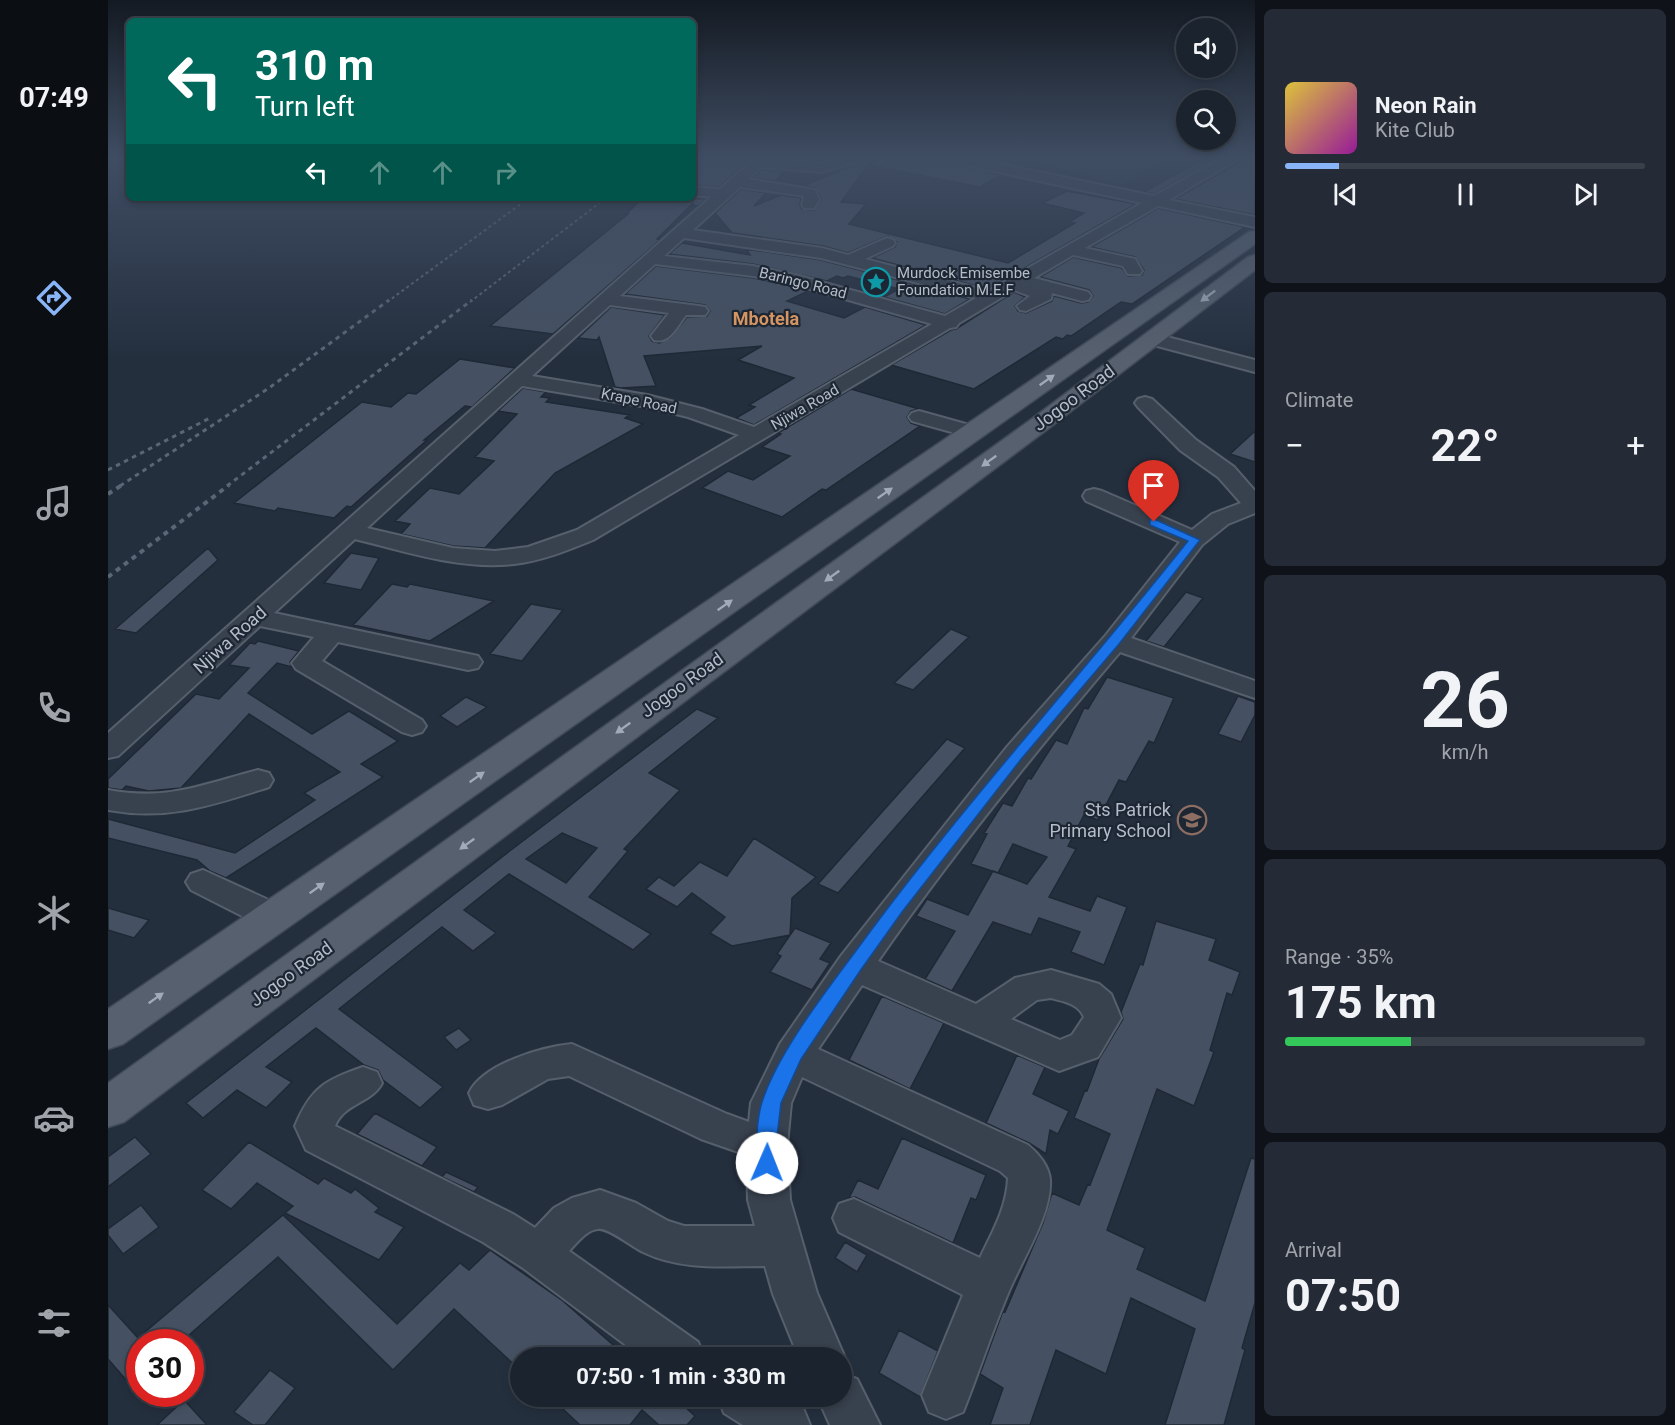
<!DOCTYPE html>
<meta charset="utf-8">
<style>
:root{--surface:#1b232e;--page:#242b36;--text:#f1f3f6;--muted:#a0a4aa;--line:#39404a;--accent:#8ab4f8}
body{margin:0;font-family:Roboto,sans-serif;background:var(--page);color:var(--text);height:100vh;display:flex;flex-direction:column;font-size:22px;white-space:nowrap}
*{box-sizing:border-box;margin:0}
p{font-size:20px;color:var(--muted)}
.icon{flex:none;width:33px;height:33px;fill:none;stroke:currentColor;stroke-width:2;stroke-linecap:round;stroke-linejoin:round}
.map{position:relative;flex:1;overflow:hidden}
.side{display:flex;flex-direction:column;gap:9px;padding:9px;background:#0f1319;width:420px}
.side>*{flex:none}
.top-card{position:absolute;left:18px;top:18px;width:570px;height:183px;border-radius:9px;box-shadow:0 3px 9px #0003,0 0 0 2px var(--line);background:#00695c;color:#fff;overflow:hidden}
.tools{position:absolute;left:1068px;top:18px;display:grid;gap:12px}
.tools a{display:grid;place-items:center;width:60px;height:60px;border-radius:50%;background:var(--surface);box-shadow:0 3px 9px #0003,0 0 0 2px var(--line);font-size:30px}
.speed{position:absolute;left:18px;top:1329px;display:flex;gap:12px;font-size:30px;font-weight:700;text-align:center}
.speed>*{display:grid;place-content:center;width:78px;height:78px;border-radius:50%;background:var(--surface);box-shadow:0 3px 9px #0003,0 0 0 2px var(--line);line-height:1}
.speed .limit{border:9px solid #d22;background:#fff;color:#111}
.pin{position:absolute;display:grid;place-items:center;width:51px;height:51px;color:#fff;margin:-62px -26px;border-radius:50% 50% 50% 0;rotate:-45deg;box-shadow:0 0 6px #0007}
.pin .icon{rotate:45deg}
.me{position:absolute;width:66px;margin:-33px;rotate:1deg;stroke-linejoin:round;filter:drop-shadow(0 0 4px #0008)}
.turn{display:flex;align-items:center;gap:21px;height:126px;padding:0 30px;font-size:27px}
.turn .icon{width:78px;height:78px;stroke-width:2.5}
.turn b{display:block;font-size:42px;line-height:51px}
.lanes{display:flex;align-items:center;height:57px;padding:0 30px;background:#0003;justify-content:center;gap:30px;direction:ltr}
.lanes .off{opacity:.35}
.big{font-size:45px;font-weight:700;line-height:1.1}
.side .widget{flex:1;display:flex;flex-direction:column;justify-content:center;gap:9px;min-width:0;padding:0 21px;border-radius:9px;background:var(--page)}
.side .dial{align-items:center;gap:0}
.dial b{font-size:78px;line-height:1}
.song{display:flex;align-items:center;gap:18px}
.cover{width:72px;height:72px;border-radius:9px;background:linear-gradient(135deg,hsl(50 70% 55%),hsl(300 70% 35%))}
.played{height:6px;border-radius:3px;background:linear-gradient(90deg,var(--accent) 15%,var(--line) 15%)}
.keys{display:flex;justify-content:space-around;direction:ltr}
.heat{display:flex;justify-content:space-between;align-items:center;font-size:33px;direction:ltr}
.charge{height:9px;border-radius:4px;background:linear-gradient(90deg,#34c759 35%,var(--line) 0)}
.trip{position:absolute;left:402px;top:1347px;width:342px;height:60px;border-radius:30px;background:var(--surface);box-shadow:0 3px 9px #0003,0 0 0 2px var(--line);font-weight:700;line-height:60px;text-align:center}
main{display:flex;flex:1;min-height:0}
.tab-bar{display:flex;flex-direction:column;width:108px;justify-content:space-around;align-items:center;background:#0b0e12;color:var(--muted)}
.tab-bar .icon{width:42px;height:42px}
.tab-bar .active{color:var(--accent)}
.tab-bar b{font-size:27px;color:var(--text)}
.map>svg:first-child{display:block}
.green{fill:#263c3f}
.building{fill:#455162;stroke:#1f2835;stroke-width:1.5;fill-rule:evenodd}
.lines{fill:none;stroke-linecap:round;stroke-linejoin:round}
.minor-casing{stroke:#565f6c;stroke-width:4}
.major-casing{stroke:#414a57;stroke-width:3}
.minor{fill:#38414e;fill-rule:evenodd}
.major{fill:#56606e;fill-rule:evenodd}
.rail-far2{stroke:#5a6575;stroke-width:2;stroke-dasharray:3 3;stroke-linecap:butt}
.rail-far1{stroke:#5a6575;stroke-width:3;stroke-dasharray:4.5 4.5;stroke-linecap:butt}
.rail{stroke:#5a6575;stroke-width:4;stroke-dasharray:5 5;stroke-linecap:butt}
.oneway{fill:#a1aab7}
.route{fill:#1a73e8;stroke:#114b97;stroke-width:1.5}
.labels{text-anchor:middle;stroke-width:4.5;stroke-linejoin:round;paint-order:stroke}
.far-poi-label{font-size:15px;fill:#b4bcc9;stroke:#1d2633;text-anchor:start}
.far-street-label{font-size:15px;fill:#b4bcc9;stroke:#1d2633}
.far-quarter-label{font-size:18px;font-weight:bold;fill:#d59563;stroke:#1d2633}
.street-label{font-size:18px;fill:#b4bcc9;stroke:#1d2633}
.poi-label{font-size:18px;fill:#b4bcc9;stroke:#1d2633;text-anchor:end}
</style>
<main>
<nav class="tab-bar">
<b>07:49</b>
<svg class="icon active" aria-label="directions" viewBox="0 0 24 24"><path d="M12 3l9 9-9 9-9-9zM9 14v-3h6M13 9l2 2-2 2"/></svg>
<svg class="icon" aria-label="music" viewBox="0 0 24 24"><path d="M9 18V5l10-2v13"/><circle cx="6" cy="18" r="3"/><circle cx="16" cy="16" r="3"/></svg>
<svg class="icon" aria-label="phone" viewBox="0 0 24 24"><path d="M5 4h4l2 5-3 2q2 4 5 5l2-3 5 2v4C11 20 4 13 5 4z"/></svg>
<svg class="icon" aria-label="climate" viewBox="0 0 24 24"><path d="M12 3v18M4 7l16 10M4 17L20 7"/></svg>
<svg class="icon" aria-label="car" viewBox="0 0 24 24"><path d="M5 17H2v-5l4-1 3-4h7l3 4 3 1v5h-3M9 17h6M6 11h13"/><circle cx="7" cy="17" r="2"/><circle cx="17" cy="17" r="2"/></svg>
<svg class="icon" aria-label="filters" viewBox="0 0 24 24"><path d="M4 7h16M4 17h16"/><circle cx="9" cy="7" r="2"/><circle cx="15" cy="17" r="2"/></svg>
</nav>
<div class="map">
<svg width="1147" height="1425" viewBox="0 0 1147 1425">
<rect width="100%" height="100%" fill="#242f3e"/>
<path class="green" d="M901 158H1063L1012 185 954 169Z"/>
<path class="building" d="M585 158H622L641 160 611 187 585 185Z
M762 158H765L733 202 758 204 741 224 900 263 967 223 961 222 976 213 934 203 959 191 1028 204 880 289 764 258 787 247 789 242 780 236 740 253 715 246 624 233 607 213 633 189 658 193 646 206 673 195 693 198 692 205 694 209 706 210 713 198 707 188 695 186Z
M766 158H834L843 164 893 175 872 187 765 166Z
M1139 158H1147V215L1067 199Z
M1089 162 1100 164 1046 194 1036 192Z
M654 169 676 171 668 181 645 178Z
M535 198 598 199 590 206 585 205V203L549 239 552 240 445 334 382 326 520 214H518Z
M1050 208 1137 227 1024 304 1013 302 963 336 959 335 955 339 948 337 866 389 783 365 843 330 848 329 906 292 917 297 907 306 910 311 918 313 944 301 946 296 973 303 980 302 985 296 981 290 932 277 965 257 1014 268 1020 276 1034 275 1036 270 1027 257 983 247Z
M574 243 642 255 638 249 713 260 862 299 837 314 776 297 791 289 740 276 735 278 729 276 719 281 645 264 561 254Z
M548 266 645 278 684 286 700 291 679 301 736 318 757 307 818 325 646 425 628 418 647 407 641 405 686 378 630 360 654 346 536 356 548 386 513 388 507 387 491 337 489 340 470 338 503 307 557 315 541 336 544 341 551 343 562 338 579 317 599 316 602 311 597 305 517 294Z
M352 359 407 368 364 407 357 406 316 440H319L243 507 239 506 226 518 170 508 167 511 126 503 254 402 283 407 300 393 308 394Z
M415 388 438 392 433 397 442 398 438 402 522 415 517 418 535 424 447 473 377 548 345 546 293 534 302 524 287 521 322 488 351 494 386 461 367 457 409 414 390 411Z
M743 389 811 409 803 411 799 417 803 423 812 426 718 490 714 489 674 517 594 488 620 471 645 480 682 456 654 447 673 434 670 433Z
M1147 431V462L1122 454Z
M100 548 110 560 28 633 7 629Z
M243 553 271 558 253 590 216 583Z
M284 584 299 587 302 584 386 601 322 641 245 625Z
M1078 592 1095 598 1056 647 1038 641Z
M423 604 455 610 414 661 382 654Z
M843 629 861 637 805 690 786 683Z
M150 641 191 651 182 662 184 667 169 663 140 693 204 734 241 711 290 741 253 764 275 777 118 878 102 871 89 860 0 838V819L127 853 207 800 196 793 232 772 141 714 73 788 41 791 18 786 14 790 0 788V779L88 694 111 699 141 668 121 665 142 643 147 644Z
M999 677 1066 698 1046 743 1041 741 1018 782 1011 780 990 820 976 815 960 846 968 849 941 897 982 911 989 896 1019 907 996 965 963 952 972 932 931 918 923 935 885 922 844 991 817 979 847 931 808 916 819 899 860 915 885 871 919 884 939 857 905 844 890 873 863 864 879 834 876 833 895 803 904 806 920 778 923 779 948 740 959 744 976 708 980 709Z
M1130 696 1147 702V715L1133 742 1110 734Z
M358 697 379 707 349 727 332 716Z
M589 709 610 718 541 773 572 790 516 849 520 851 481 897 543 934 525 950 401 874 356 910 388 933 365 951 334 927 231 1009 335 1087 312 1108 275 1080 270 1070 256 1065 208 1028 158 1067 184 1082 158 1108 129 1090 95 1118 78 1103 403 850ZM454 833 489 848 458 883 418 859Z
M839 739 857 748 730 893 710 884Z
M646 838 708 877 684 898 682 935 624 946 602 933 617 917 584 893 569 907 538 889 551 877 566 886 592 862 619 876Z
M0 908 41 920 26 938 0 930Z
M1048 921 1108 939 1101 960 1132 972 1124 995 1119 993 1102 1050 1106 1052 1086 1106 1049 1089 999 1230 1037 1248 1029 1269 1097 1301 1143 1158 1147 1159V1303L1134 1348 1137 1350 1116 1425H1057L1087 1329 1023 1298 998 1374 948 1350 922 1425H882L895 1388 872 1374 895 1311 897 1312 935 1223 944 1193 971 1205 980 1184 982 1185 1002 1134 966 1118 977 1090 979 1091 991 1059 1015 1019 1013 1012 1032 964 1035 965Z
M687 928 723 943 712 959 722 963 704 990 662 972 673 956 669 954Z
M774 996 836 1023 802 1089 741 1060Z
M351 1028 363 1040 348 1050 336 1037Z
M909 1055 937 1067 925 1094 961 1111 950 1134 942 1130 938 1154 921 1143 878 1123Z
M267 1113 329 1147 314 1166 249 1134Z
M27 1137 43 1154 0 1187V1157Z
M794 1138 878 1175 868 1200 863 1198 845 1243 747 1197 741 1198 750 1180 770 1189Z
M141 1142 210 1184 216 1178 243 1193 247 1189 271 1208 267 1212 296 1227 271 1260 177 1213 185 1206 149 1183 123 1209 94 1190Z
M338 1172 370 1187 366 1192 334 1177Z
M33 1205 51 1227 15 1254 0 1235V1229Z
M175 1215 289 1324 352 1263 361 1270 382 1250 455 1301 520 1358H412V1370L346 1309 285 1370 170 1257 73 1342H32V1396L0 1359V1305L30 1338Z
M737 1242 759 1255 749 1272 727 1258Z
M791 1330 830 1351 812 1397 771 1373Z
M162 1370 187 1388 157 1425H145L126 1412Z
M441 1396H565L587 1416 579 1425H551L534 1410 522 1425H472Z
M76 1400 99 1425H49Z"/>
<g class="lines">
<g class="minor-casing">
<path id="minor" d="M647 158 713 164 732 158H754L752 161 714 172 653 167 640 179 707 190 711 199 706 208H696L694 205 696 196 632 187 585 230 714 248 740 255 779 238 785 240 787 243 785 246 757 259 880 291 1034 203 843 162 836 158H863L1046 196 1115 158H1132L1061 200 1147 217V227L1050 206 977 248 1027 259 1034 271 1032 274H1020L1015 266 965 255 926 278 980 292 983 296 980 300 974 301 944 293 943 299 918 311 912 310 909 306 922 296 906 290 851 323 848 327 842 328 485 540C460 550 434 561 406 564 352 570 299 552 247 539L166 613 370 656 374 662 370 668 360 670 230 642 214 661 314 720 318 726 314 732 304 735 294 732 188 669 184 663 206 637 152 626 10 756 0 758V733L603 197 585 195V187L612 189ZM576 238 713 258 868 298 837 316 688 275 645 266 556 256ZM547 264 645 276 685 284 824 324 646 427 594 409 539 395 424 376 502 305 561 313 543 336 546 340C562 344 569 326 578 315H597L600 311 597 307 591 306 512 296ZM414 386 539 407 580 417 631 435 469 530 420 547 387 551 345 548 259 528Z
M1044 333 1147 360V372L1038 343 1035 339 1038 335Z
M1037 397 1044 399 1088 440 1126 467 1147 491V513L1120 524 1094 545 1023 638 1147 681V698L1012 652C927 752 845 853 770 961L868 1004 907 978 943 970 991 984 1003 994 1013 1018 990 1057 951 1071 754 985 710 1049 920 1145C930 1153 941 1166 942 1180 944 1214 914 1260 901 1291 884 1331 871 1372 855 1412L838 1419 821 1412 814 1395 855 1295 731 1232 725 1218 731 1204 746 1199 872 1258C884 1233 899 1207 900 1178L892 1171 694 1077 683 1103 679 1145 682 1200 709 1293 737 1358 734 1366V1358H691L665 1294 657 1266C616 1266 574 1271 535 1252 524 1247 500 1227 490 1229 478 1230 469 1243 461 1251L590 1342 597 1358H535L415 1268 375 1242 198 1150 187 1126C203 1088 217 1080 255 1067L269 1072 274 1083C264 1103 236 1103 227 1126L405 1214 427 1228 446 1208 464 1198 492 1190 528 1203 560 1221 576 1226H647L640 1200 639 1155 593 1139 461 1076 440 1079 394 1105 380 1109 366 1105 361 1093C375 1064 433 1047 464 1044L619 1114 641 1122 643 1103 672 1044 733 956 899 747 998 635 1072 542 978 501 975 496 978 491 986 489 994 491 1084 530 1104 514 1133 503 1110 477 1072 450 1030 407 1027 403 1030 399ZM943 998C956 1002 970 1003 976 1017L964 1035 952 1040 903 1019 929 1000Z
M811 411 872 428 875 432 872 436 865 438 804 421 801 417 804 413Z
M150 770 161 773 165 780 161 787C104 805 60 821 0 810V790C60 801 93 785 150 770Z
M95 870 178 908 183 917 178 926 166 930 154 926 83 890 78 882 83 874Z
M734 1373 749 1379 772 1425H722L709 1396H734Z
M610 1396H677L695 1408 702 1425H635L616 1413Z"/>
</g>
<g class="major-casing">
<path id="major" d="M1147 231V244L15 1044 0 1049V1009L1141 232Z
M1147 255V270L937 431 16 1122 0 1127V1083L921 421 1140 257Z"/>
</g>
<use href="#minor" class="minor"/>
<use href="#major" class="major"/>
<path class="rail-far2" d="M279 302 421 198
M362 302 498 198"/>
<path class="rail-far1" d="M0 470 102 418
M12 486 161 388 281 300
M119 486 364 300"/>
<path class="rail" d="M0 494 14 485
M0 577 121 485"/>
</g>
<defs><path id="oneway-solid" d="M-6-.8H1V-3.2L6.5 0L1 3.2V.8H-6Z" transform="scale(1.5)"/></defs>
<g class="oneway">
<use href="#oneway-solid" transform="translate(1100 296) rotate(143)"/>
<use href="#oneway-solid" transform="translate(939 380) rotate(-35)"/>
<use href="#oneway-solid" transform="translate(881 461) rotate(144)"/>
<use href="#oneway-solid" transform="translate(777 493) rotate(-35)"/>
<use href="#oneway-solid" transform="translate(724 576) rotate(144)"/>
<use href="#oneway-solid" transform="translate(617 605) rotate(-35)"/>
<use href="#oneway-solid" transform="translate(515 728) rotate(144)"/>
<use href="#oneway-solid" transform="translate(369 777) rotate(-35)"/>
<use href="#oneway-solid" transform="translate(359 844) rotate(144)"/>
<use href="#oneway-solid" transform="translate(209 888) rotate(-35)"/>
<use href="#oneway-solid" transform="translate(48 998) rotate(-35)"/>
</g>
<linearGradient id="sky" x2="0" y2="1"><stop stop-color="#141a22"/><stop offset="0.44" stop-color="#3f4d63"/><stop offset="1" stop-color="#3f4d63" stop-opacity="0"/></linearGradient>
<rect width="1147" height="358" fill="url(#sky)"/>
<path class="route" d="M1046 519 1092 540 1011 644 914 758 794 912 752 971 693 1059 673 1103 668 1145 669 1163 666 1169 659 1172 652 1169C646 1155 649 1118 654 1102 671 1050 720 989 753 944 855 805 972 677 1080 541L1042 525V520Z"/>
<defs>
<g id="sight-ring" transform="scale(1.5)"><circle r="9.5" fill="#1d2633" stroke="#0f9aa8" stroke-width="1.5"/><path d="M0-6L1.8-2.2L6-1.7L2.9 1.2L3.7 5.4L0 3.3L-3.7 5.4L-2.9 1.2L-6-1.7L-1.8-2.2Z" fill="#0f9aa8"/></g>
<g id="school-ring" transform="scale(1.5)"><circle r="9.5" fill="#1d2633" stroke="#8d6e63" stroke-width="1.5"/><path d="M0-5L7-2L0 1L-7-2ZM-4 1L0 2.5L4 1V4Q0 6-4 4Z" fill="#8d6e63"/></g>
</defs>
<g fill-rule="evenodd">
<use href="#sight-ring" x="768" y="282"/>
<use href="#school-ring" x="1084" y="820"/>
</g>
<g class="labels">
<g class="far-poi-label">
<text x="789" y="278">Murdock Emisembe<tspan x="789" dy="17">Foundation M.E.F</tspan></text>
</g>
<g class="far-street-label">
<text transform="translate(695 283) rotate(14)" y="5">Baringo Road</text>
<text transform="translate(531 401) rotate(12)" y="5">Krape Road</text>
<text transform="translate(697 407) rotate(-30)" y="5">Njiwa Road</text>
</g>
<g class="far-quarter-label">
<text x="658" y="325">Mbotela</text>
</g>
<g class="street-label">
<text transform="translate(966 398) rotate(-37)" y="6">Jogoo Road</text>
<text transform="translate(122 640) rotate(-42)" y="6">Njiwa Road</text>
<text transform="translate(574 685) rotate(-36)" y="6">Jogoo Road</text>
<text transform="translate(183 974) rotate(-36)" y="6">Jogoo Road</text>
</g>
<g class="poi-label">
<text x="1063" y="816">Sts Patrick<tspan x="1063" dy="21">Primary School</tspan></text>
</g>
</g>
</svg>
<div class="tools">
<a><svg class="icon" aria-label="sound" viewBox="0 0 24 24"><path d="M4 9h4l5-4v14l-5-4H4zM17 9q2 3 0 6"/></svg></a>
<a><svg class="icon" aria-label="search" viewBox="0 0 24 24"><circle cx="10" cy="10" r="6"/><path d="M15 15l6 6"/></svg></a>
</div>
<div class="speed"><div class="limit">30</div></div>
<div class="pin" style="left:1046px;top:522px;background:#d93025"><svg class="icon" aria-label="arrive" viewBox="0 0 24 24"><path d="M6 21V4h12l-3 4 3 4H6"/></svg></div>
<svg class="me" style="left:659px;top:1163px" viewBox="-20 -20 40 40"><circle r="19" fill="#fff"/><path d="M0-13L10 11 0 6-10 11z" fill="#1a73e8"/></svg>
<div class="trip">07:50 · 1 min · 330 m</div>
<div class="top-card">
<div class="turn"><svg class="icon" aria-label="left" viewBox="0 0 24 24"><path d="M17 20v-9H6M10 6l-5 5 5 5"/></svg><div><b>310 m</b>Turn left</div></div>
<div class="lanes"><svg class="icon" aria-label="left" viewBox="0 0 24 24"><path d="M17 20v-9H6M10 6l-5 5 5 5"/></svg><svg class="icon off" aria-label="ahead" viewBox="0 0 24 24"><path d="M12 20V5M6 11l6-6 6 6"/></svg><svg class="icon off" aria-label="ahead" viewBox="0 0 24 24"><path d="M12 20V5M6 11l6-6 6 6"/></svg><svg class="icon off" aria-label="right" viewBox="0 0 24 24"><path d="M7 20v-9h11M14 6l5 5-5 5"/></svg></div>
</div>
</div>
<section class="side">
<div class="widget">
<div class="song"><i class="cover"></i><div><b>Neon Rain</b><p>Kite Club</p></div></div>
<div class="played"></div>
<div class="keys"><svg class="icon" aria-label="previous" viewBox="0 0 24 24"><path d="M18 5L8 12l10 7zM5 5v14"/></svg><svg class="icon" aria-label="pause" viewBox="0 0 24 24"><path d="M8 5v14M16 5v14"/></svg><svg class="icon" aria-label="next" viewBox="0 0 24 24"><path d="M6 5l10 7-10 7zM19 5v14"/></svg></div>
</div>
<div class="widget"><p>Climate</p>
<div class="heat"><a>−</a><b class="big">22°</b><a>+</a></div>
</div>
<div class="widget dial"><b>26</b><p>km/h</p></div>
<div class="widget"><p>Range · 35%</p><b class="big">175 km</b><div class="charge"></div></div>
<div class="widget"><p>Arrival</p><b class="big">07:50</b></div>
</section>
</main>
